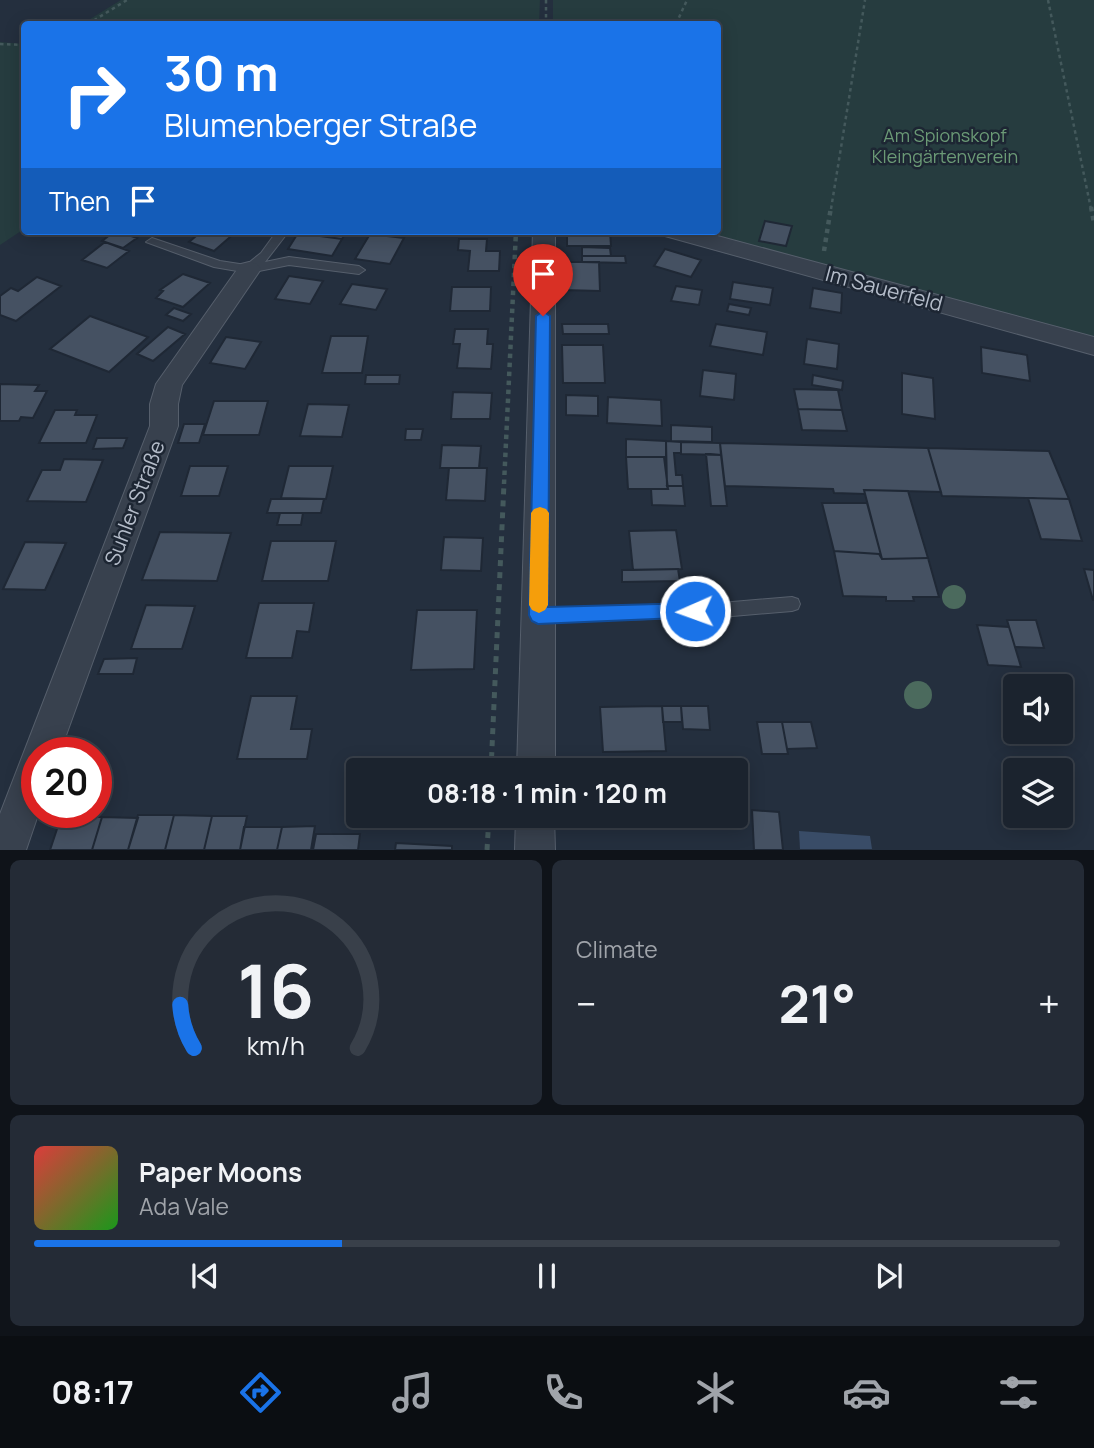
<!DOCTYPE html>
<meta charset="utf-8">
<style>
:root{--surface:#1b232e;--page:#242b36;--text:#f1f3f6;--muted:#a0a4aa;--line:#39404a;--accent:#1a73e8}
body{margin:0;font-family:Manrope,sans-serif;background:var(--page);color:var(--text);height:100vh;display:flex;flex-direction:column;font-size:26px;white-space:nowrap}
*{box-sizing:border-box;margin:0}
p{font-size:23px;color:var(--muted)}
.icon{flex:none;width:38px;height:38px;fill:none;stroke:currentColor;stroke-width:2;stroke-linecap:round;stroke-linejoin:round}
.map{position:relative;height:850px;overflow:hidden}
.sheet{display:flex;flex-direction:column;gap:10px;padding:10px;background:#0f1319;flex:1}
.sheet>*{flex:none}
.guide{position:absolute;left:21px;top:21px;width:700px;height:214px;border-radius:7px;box-shadow:0 4px 18px #0003,0 0 0 2px var(--line);background:#1a73e8;color:#fff;overflow:hidden}
.fabs{position:absolute;left:1003px;top:674px;display:grid;gap:14px}
.fabs a{display:grid;place-items:center;width:70px;height:70px;border-radius:7px;background:var(--surface);box-shadow:0 4px 18px #0003,0 0 0 2px var(--line);font-size:35px}
.speed{position:absolute;left:21px;top:737px;display:flex;gap:14px;font-size:35px;font-weight:700;text-align:center}
.speed>*{display:grid;place-content:center;width:91px;height:91px;border-radius:50%;background:var(--surface);box-shadow:0 4px 18px #0003,0 0 0 2px var(--line);line-height:1}
.speed .limit{border:10px solid #d22;background:#fff;color:#111}
.pin{position:absolute;display:grid;place-items:center;width:60px;height:60px;color:#fff;margin:-72px -30px;border-radius:50% 50% 50% 0;rotate:-45deg;box-shadow:0 0 7px #0007}
.pin .icon{rotate:45deg}
.me{position:absolute;width:77px;margin:-38px;rotate:268deg;stroke-linejoin:round;filter:drop-shadow(0 0 5px #0008)}
.turn{display:flex;align-items:center;gap:24px;height:147px;padding:0 28px;font-size:32px}
.turn .icon{width:91px;height:91px;stroke-width:2.5}
.turn b{display:block;font-size:49px;line-height:60px}
.then{display:flex;align-items:center;height:66px;padding:0 28px;background:#0003;gap:14px;font-size:26px}
.big{font-size:52px;font-weight:700;line-height:1.1}
.sheet .card{flex:1;display:flex;flex-direction:column;justify-content:center;gap:10px;min-width:0;padding:0 24px;border-radius:10px;background:var(--page)}
.sheet .dial{align-items:center;gap:0}
.dial svg{height:182px;overflow:visible;fill:none;stroke:var(--line);stroke-width:7;stroke-linecap:round;text-anchor:middle}
.dial text{fill:var(--text);stroke:none}
.song{display:flex;align-items:center;gap:21px}
.cover{width:84px;height:84px;border-radius:10px;background:linear-gradient(135deg,hsl(0 70% 55%),hsl(120 70% 35%))}
.played{height:7px;border-radius:4px;background:linear-gradient(90deg,var(--accent) 30%,var(--line) 30%)}
.keys{display:flex;justify-content:space-around;direction:ltr}
.heat{display:flex;justify-content:space-between;align-items:center;font-size:38px;direction:ltr}
.sheet .tiles{flex:1;display:grid;gap:10px;grid-template-columns:1fr 1fr}
.card:last-child{grid-column:span 2}
.trip{position:absolute;left:346px;top:758px;width:402px;height:70px;border-radius:7px;background:var(--surface);box-shadow:0 4px 18px #0003,0 0 0 2px var(--line);font-weight:700;line-height:70px;text-align:center}
.menu{display:flex;height:112px;justify-content:space-around;align-items:center;background:#0b0e12;color:var(--muted)}
.menu .icon{width:49px;height:49px}
.menu .active{color:var(--accent)}
.menu b{font-size:32px;color:var(--text)}
.map>svg:first-child{display:block}
.green{fill:#263c3f}
.water{fill:#394c67}
.building{fill:#455162;stroke:#1f2835;stroke-width:2}
.lines{fill:none;stroke-linecap:round;stroke-linejoin:round}
.lane-casing{stroke:#565f6c;stroke-width:2}
.street-casing{stroke:#565f6c;stroke-width:2}
.path-far2{stroke:#44595c;stroke-width:2.5;stroke-dasharray:3.5 3.5;stroke-linecap:butt}
.path-far1{stroke:#44595c;stroke-width:4.5;stroke-dasharray:4.5 4.5;stroke-linecap:butt}
.path{stroke:#44595c;stroke-width:5;stroke-dasharray:6 6;stroke-linecap:butt}
.lane{fill:#38414e;fill-rule:evenodd}
.street{fill:#38414e;fill-rule:evenodd}
.tree{fill:#4b6a5d}
.route{fill:#1a73e8;stroke:#114b97;stroke-width:2}
.slow{fill:#f59e0b}
.labels{text-anchor:middle;stroke-width:5;stroke-linejoin:round;paint-order:stroke}
.far-park-label{font-size:18px;fill:#6b9a76;stroke:#1d2633}
.street-label{font-size:21px;fill:#b4bcc9;stroke:#1d2633}
</style>
<div class="map">
<svg width="1094" height="850" viewBox="0 0 1094 850">
<rect width="100%" height="100%" fill="#242f3e"/>
<path class="green" d="M121 0H540L539 24H82Z
M553 0H1094V340L702 231H718V24H553Z
M0 42 24 44V229L0 245Z"/>
<path class="water" d="M799 831 870 836 872 849H800Z"/>
<path class="building" d="M765 221 792 226 786 246 759 241Z
M115 231H117L137 238 123 248 102 241Z
M202 231H237L214 251 189 242Z
M300 231H347L342 239 298 233Z
M567 231H610L611 246H567Z
M298 233 342 239 332 256 288 249Z
M370 234 404 238 390 264 355 259Z
M459 239H487L486 251H500L499 271H468L470 251 458 250Z
M105 242 129 251 107 268 82 260Z
M582 247 610 248 611 256H582Z
M665 249 701 260 691 277 654 266Z
M582 256H625L626 263 582 262Z
M563 262H599L600 291 562 290Z
M183 274 210 283 183 307 156 298 163 291 160 290Z
M289 276 323 281 310 304 275 299Z
M37 277 61 286 16 321 0 315V296L11 288 18 291Z
M733 282 773 288 770 305 730 299Z
M352 284 387 289 376 310 340 304Z
M676 286 702 290 699 305 671 301Z
M452 287H491L490 311H450Z
M813 288 842 293 841 313 810 308Z
M729 304 751 308 749 315 727 311Z
M174 308 191 314 183 321 166 315Z
M90 316 148 337 109 372 50 349Z
M562 324H608L609 334H563Z
M716 324 767 332 763 355 710 346Z
M168 327 185 334 153 361 137 354Z
M455 329H488L487 344H493L491 369 457 368 460 344H453Z
M331 336H368L362 373H322Z
M226 337 261 342 245 369 210 363Z
M807 339 839 344 837 369 804 364Z
M562 345H603L605 383H563Z
M981 347 1027 355 1030 381 982 373Z
M703 370 736 374 734 400 700 396Z
M902 373 933 378 935 419 902 414Z
M366 375H400L399 384H365Z
M813 375 843 381 842 390 812 385Z
M0 384 39 385 35 391H47L33 418 21 417 19 421H0Z
M794 389 838 390 842 410 798 409Z
M453 392 492 393 490 419H451Z
M566 395 598 396V416L566 415Z
M608 397 661 400 662 426 607 423Z
M214 401H268L259 435H203Z
M308 404 349 405 342 437 300 436Z
M798 409 842 410 847 431 802 430Z
M55 410H77L75 415H97L86 443H39Z
M184 424H205L199 443H178Z
M671 425 712 427V442L671 441Z
M406 429H423L421 440H405Z
M97 438H127L123 448 93 449Z
M626 439 666 441V457H626Z
M666 441 681 442V453H674L676 475H682L683 486H667Z
M681 442 720 443 721 455 681 454Z
M720 443 928 448 941 492 864 490 865 494 834 493 833 489 725 486Z
M442 445 481 446 479 468H440Z
M928 448 1049 451 1069 499 942 496Z
M706 454 721 455 727 506H711Z
M626 457H664L668 489H628Z
M64 459 103 460 86 502 27 501 42 470H60Z
M190 466H228L219 496H181Z
M289 466H333L326 499 281 498Z
M449 468H487L485 501 446 500Z
M667 486H683L685 506 652 505 651 489H668Z
M864 490 908 491 928 558 882 559Z
M1028 498 1069 499 1082 541 1041 539Z
M271 499H324L321 513H267Z
M822 503H867L882 559 879 554 834 551Z
M280 513H303L301 525H277Z
M676 530 682 569 633 570 629 531Z
M160 532 231 533 217 581 142 580Z
M444 537 483 538 481 571 441 570Z
M271 541H336L328 581H262Z
M25 542 66 543 45 590 3 589Z
M834 551 879 554 882 559 928 558 939 597H913L914 601H886V597L843 596Z
M678 569 680 581 622 582V570Z
M1084 569 1094 570V600H1093Z
M259 603H314L309 632 297 631 292 658H246Z
M146 605 195 606 182 649H131Z
M417 610H477L474 669 411 670Z
M1007 620H1036L1044 648 1015 647Z
M977 625 1009 627 1021 667 988 665Z
M137 658 133 674H98L104 659Z
M251 696H297L291 729H312L307 759H237Z
M662 706 666 751 603 752 600 707Z
M662 706H681L682 722H663Z
M681 706H708L710 730 683 729Z
M757 722H782L788 754H762Z
M782 722H811L817 748 787 749Z
M752 810 779 812 783 850H754Z
M138 815H174L165 850H128Z
M174 815 212 816 204 850H165Z
M212 816H247L240 850H204Z
M61 817H102L92 850H50Z
M102 817 138 818 128 850H92Z
M315 826 311 850H277L282 827Z
M244 827H282L277 850H240Z
M316 834H360L358 850H313Z
M396 843 452 846V850H395Z"/>
<g class="lines">
<g class="lane-casing">
<path id="lane" d="M277 231H289L265 262 289 257 359 266 365 270 359 274 289 265 249 273 214 267 146 242 152 238 220 261 246 265 261 253Z
M792 597 798 599 800 604 798 609 792 611 721 617 538 622 532 620 530 615 532 610 538 608 721 603Z"/>
</g>
<g class="street-casing">
<path id="street" d="M533 231H555V770H517Z
M662 231H699L1094 337V355L665 236Z
M249 262 257 264 261 269 182 385 178 404V426L60 752H37V812H39L26 850H0V814L150 426V404L156 384 241 264Z
M516 816H554L555 850H515Z"/>
</g>
<path class="path-far2" d="M546 0V24
M1048 0 1091 209
M88 24 127 0
M676 24 687 0
M0 44 24 45
M831 209 865 0"/>
<path class="path-far1" d="M1091 207 1094 223
M824 251 831 207
M504 484 516 231"/>
<path class="path" d="M491 770 504 483
M487 850 489 816"/>
<use href="#lane" class="lane"/>
<use href="#street" class="street"/>
</g>
<g class="tree">
<circle cx="954" cy="597" r="12"/>
<circle cx="918" cy="695" r="14"/>
</g>
<path class="route" d="M543 311 550 316 548 607 695 603 701 605 704 611 701 617 538 624 532 621 529 615 536 316Z"/>
<path class="slow" d="M540 507 546 509 549 513 548 605 545 610 539 613 532 610 529 605 531 513 534 509Z"/>
<g class="labels">
<g class="far-park-label">
<text x="945" y="142">Am Spionskopf<tspan x="945" dy="21">Kleingärtenverein</tspan></text>
</g>
<g class="street-label">
<text transform="translate(884 289) rotate(15)" y="7">Im Sauerfeld</text>
<text transform="translate(135 503) rotate(-69)" y="7">Suhler Straße</text>
</g>
</g>
</svg>
<div class="fabs">
<a><svg class="icon" aria-label="sound" viewBox="0 0 24 24"><path d="M4 9h4l5-4v14l-5-4H4zM17 9q2 3 0 6"/></svg></a>
<a><svg class="icon" aria-label="layers" viewBox="0 0 24 24"><path d="M12 4l9 5-9 5-9-5zM3 14l9 5 9-5"/></svg></a>
</div>
<div class="speed"><div class="limit">20</div></div>
<div class="pin" style="left:543px;top:316px;background:#d93025"><svg class="icon" aria-label="arrive" viewBox="0 0 24 24"><path d="M6 21V4h12l-3 4 3 4H6"/></svg></div>
<svg class="me" style="left:695px;top:611px" viewBox="-20 -20 40 40"><circle r="17" fill="#1a73e8" stroke="#fff" stroke-width="3"/><path d="M0-11L8 9 0 5-8 9z" fill="#fff"/></svg>
<div class="trip">08:18 · 1 min · 120 m</div>
<div class="guide">
<div class="turn"><svg class="icon" aria-label="right" viewBox="0 0 24 24"><path d="M7 20v-9h11M14 6l5 5-5 5"/></svg><div><b>30 m</b>Blumenberger Straße</div></div>
<div class="then">Then<svg class="icon" aria-label="arrive" viewBox="0 0 24 24"><path d="M6 21V4h12l-3 4 3 4H6"/></svg></div>
</div>
</div>
<section class="sheet">
<div class="tiles">
<div class="card dial"><svg viewBox="0 0 100 80">
<path d="M14 69A42 42 0 1 1 86 69"/>
<path d="M14 69A42 42 0 0 1 8 50" stroke="#1a73e8"/>
<text x="50" y="56" font-size="32" font-weight="700">16</text>
<text x="50" y="72" font-size="11">km/h</text>
</svg></div>
<div class="card"><p>Climate</p>
<div class="heat"><a>−</a><b class="big">21°</b><a>+</a></div>
</div>
<div class="card">
<div class="song"><i class="cover"></i><div><b>Paper Moons</b><p>Ada Vale</p></div></div>
<div class="played"></div>
<div class="keys"><svg class="icon" aria-label="previous" viewBox="0 0 24 24"><path d="M18 5L8 12l10 7zM5 5v14"/></svg><svg class="icon" aria-label="pause" viewBox="0 0 24 24"><path d="M8 5v14M16 5v14"/></svg><svg class="icon" aria-label="next" viewBox="0 0 24 24"><path d="M6 5l10 7-10 7zM19 5v14"/></svg></div>
</div>
</div>
</section>
<nav class="menu">
<b>08:17</b>
<svg class="icon active" aria-label="directions" viewBox="0 0 24 24"><path d="M12 3l9 9-9 9-9-9zM9 14v-3h6M13 9l2 2-2 2"/></svg>
<svg class="icon" aria-label="music" viewBox="0 0 24 24"><path d="M9 18V5l10-2v13"/><circle cx="6" cy="18" r="3"/><circle cx="16" cy="16" r="3"/></svg>
<svg class="icon" aria-label="phone" viewBox="0 0 24 24"><path d="M5 4h4l2 5-3 2q2 4 5 5l2-3 5 2v4C11 20 4 13 5 4z"/></svg>
<svg class="icon" aria-label="climate" viewBox="0 0 24 24"><path d="M12 3v18M4 7l16 10M4 17L20 7"/></svg>
<svg class="icon" aria-label="car" viewBox="0 0 24 24"><path d="M5 17H2v-5l4-1 3-4h7l3 4 3 1v5h-3M9 17h6M6 11h13"/><circle cx="7" cy="17" r="2"/><circle cx="17" cy="17" r="2"/></svg>
<svg class="icon" aria-label="filters" viewBox="0 0 24 24"><path d="M4 7h16M4 17h16"/><circle cx="9" cy="7" r="2"/><circle cx="15" cy="17" r="2"/></svg>
</nav>
